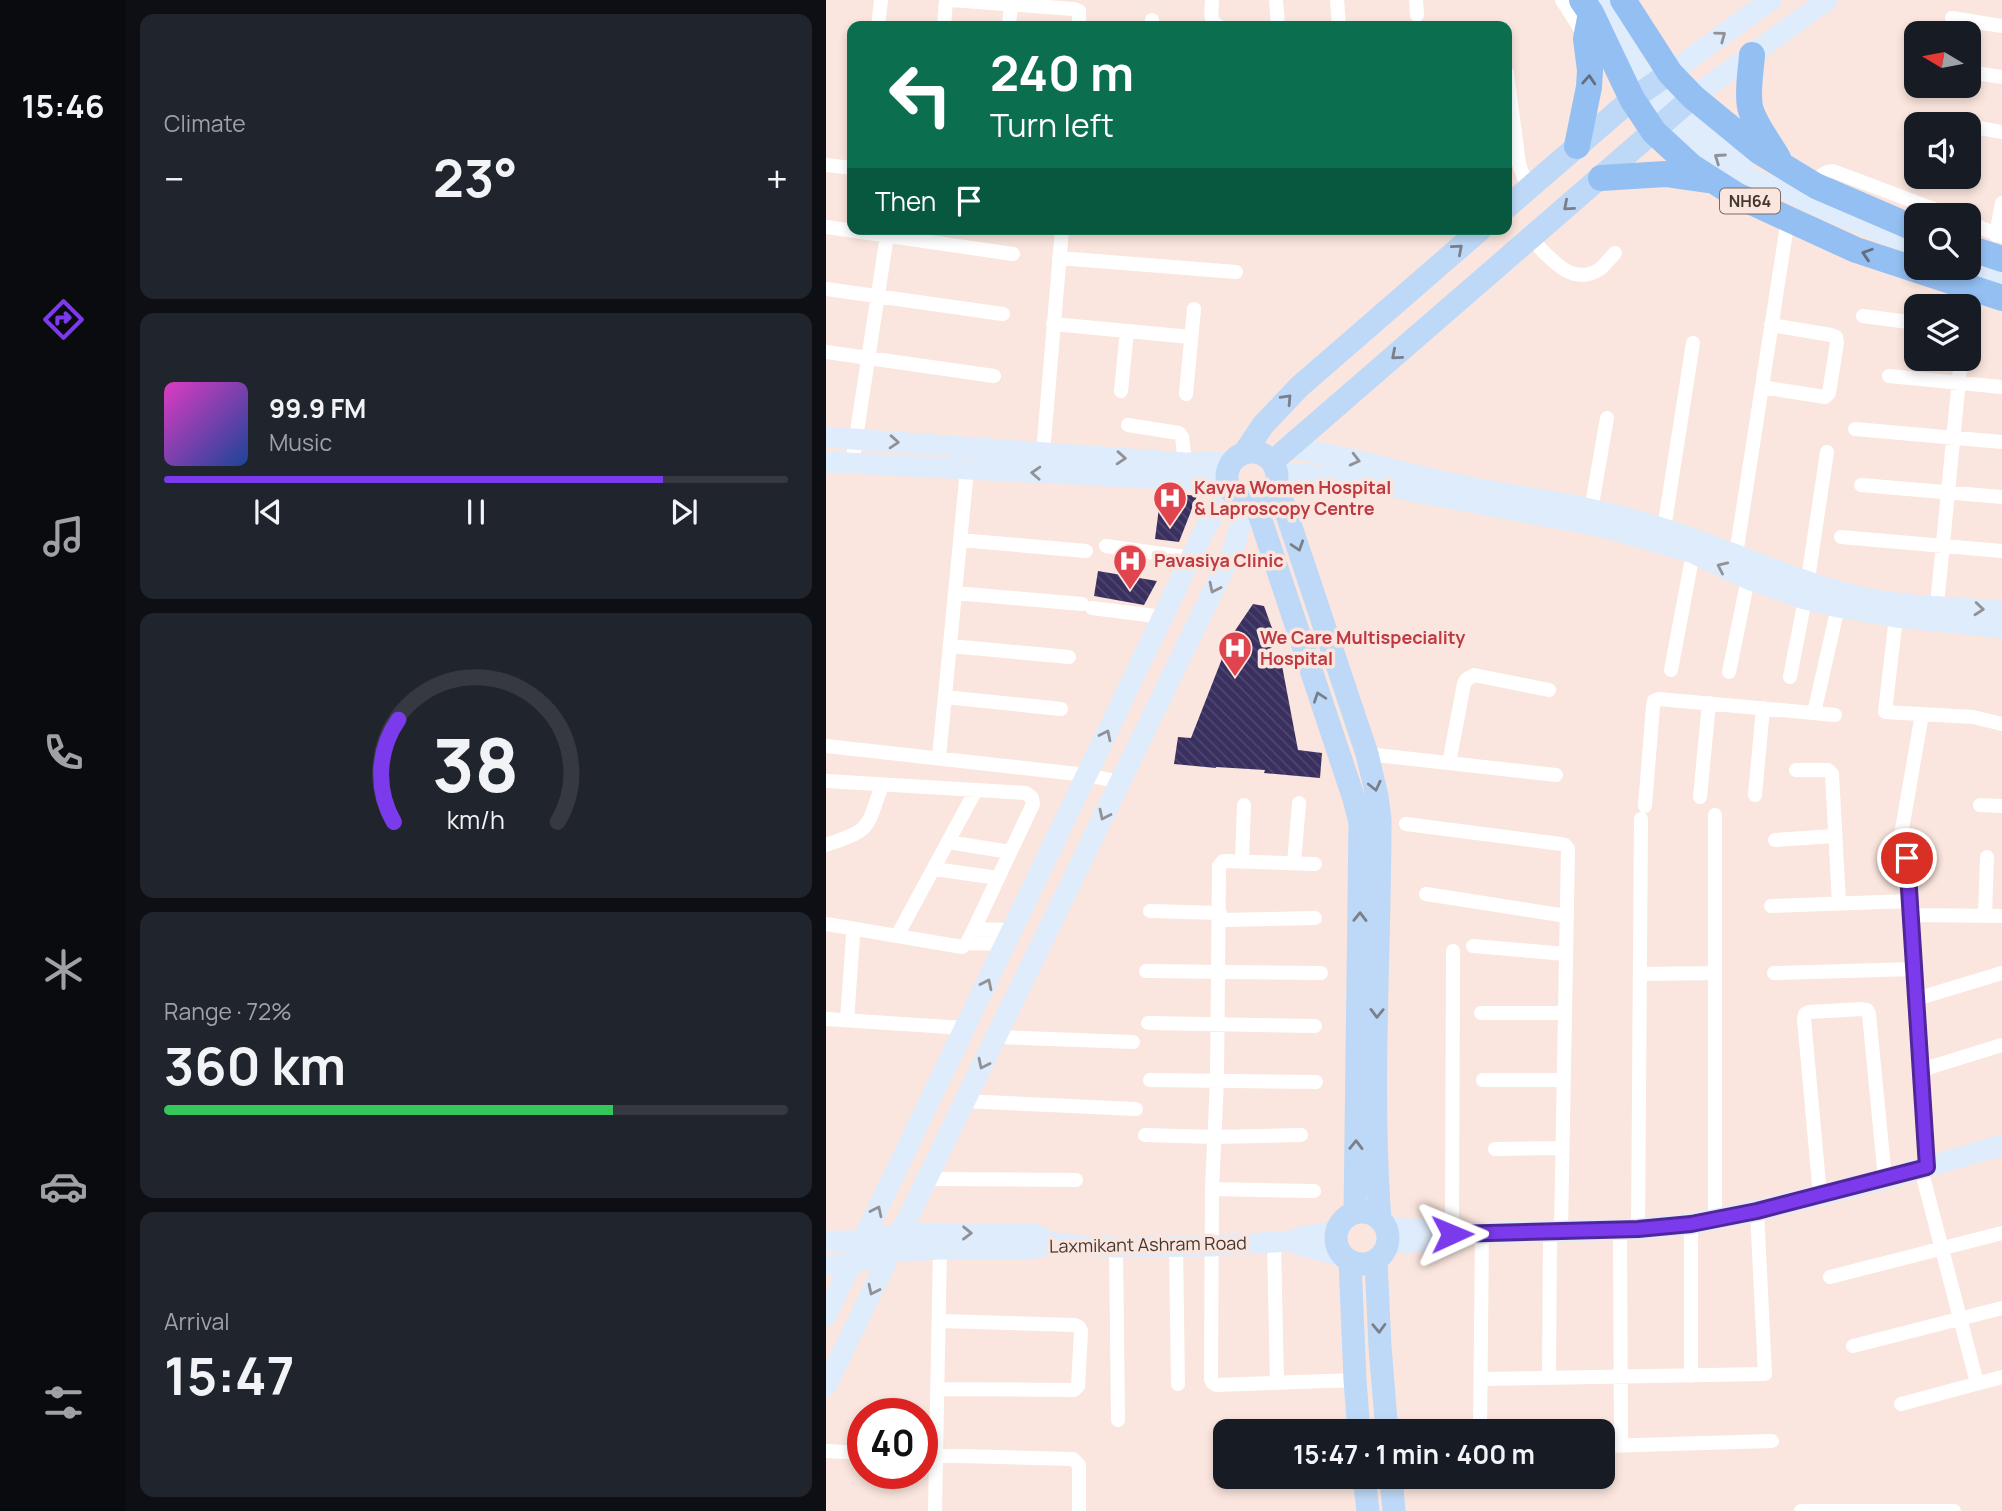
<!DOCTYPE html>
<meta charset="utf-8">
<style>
:root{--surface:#171b24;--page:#20242c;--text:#f1f3f6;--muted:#9ea1a6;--line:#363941;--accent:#7c3aed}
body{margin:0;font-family:Manrope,sans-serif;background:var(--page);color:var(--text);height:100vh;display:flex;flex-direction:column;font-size:26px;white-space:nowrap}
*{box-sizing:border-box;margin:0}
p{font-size:23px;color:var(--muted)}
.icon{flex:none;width:38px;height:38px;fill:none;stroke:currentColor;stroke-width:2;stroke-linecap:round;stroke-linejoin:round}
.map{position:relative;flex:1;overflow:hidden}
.side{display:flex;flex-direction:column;gap:14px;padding:14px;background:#0d0f14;width:700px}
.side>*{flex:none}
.banner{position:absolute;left:21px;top:21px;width:665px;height:214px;border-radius:14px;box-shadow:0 4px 10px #0003;background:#0b6e4f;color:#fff;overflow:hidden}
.needle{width:46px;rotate:280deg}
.controls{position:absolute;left:1078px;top:21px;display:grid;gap:14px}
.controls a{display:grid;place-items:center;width:77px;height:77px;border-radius:14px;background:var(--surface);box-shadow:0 4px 10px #0003;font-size:35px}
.speed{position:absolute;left:21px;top:1398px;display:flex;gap:14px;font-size:35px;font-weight:700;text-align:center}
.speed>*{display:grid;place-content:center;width:91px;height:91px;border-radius:50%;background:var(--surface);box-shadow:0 4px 10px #0003;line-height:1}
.speed .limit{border:10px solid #d22;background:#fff;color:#111}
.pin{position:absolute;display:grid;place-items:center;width:60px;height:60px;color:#fff;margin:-30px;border:4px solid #fff;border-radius:50%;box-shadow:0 2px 7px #0007}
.me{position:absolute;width:77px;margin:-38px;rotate:89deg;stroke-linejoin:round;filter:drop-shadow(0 0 5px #0008)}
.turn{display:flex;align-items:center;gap:24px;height:147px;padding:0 28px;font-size:32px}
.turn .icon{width:91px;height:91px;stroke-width:2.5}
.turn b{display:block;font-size:49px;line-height:60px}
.then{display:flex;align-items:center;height:66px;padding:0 28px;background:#0003;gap:14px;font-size:26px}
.big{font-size:52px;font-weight:700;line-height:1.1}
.side .tile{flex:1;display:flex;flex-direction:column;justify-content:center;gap:10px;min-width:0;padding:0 24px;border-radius:14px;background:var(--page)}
.side .dial{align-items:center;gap:0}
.dial svg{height:182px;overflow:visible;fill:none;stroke:var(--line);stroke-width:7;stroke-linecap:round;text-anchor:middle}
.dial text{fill:var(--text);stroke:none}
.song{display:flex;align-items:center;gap:21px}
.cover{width:84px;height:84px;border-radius:10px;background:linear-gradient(135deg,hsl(310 70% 55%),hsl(220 70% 35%))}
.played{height:7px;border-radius:4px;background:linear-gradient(90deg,var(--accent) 80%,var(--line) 80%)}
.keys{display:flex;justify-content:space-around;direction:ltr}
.heat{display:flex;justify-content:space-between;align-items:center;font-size:38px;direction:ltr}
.charge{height:10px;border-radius:5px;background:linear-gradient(90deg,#34c759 72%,var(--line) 0)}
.trip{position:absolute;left:387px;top:1419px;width:402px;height:70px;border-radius:14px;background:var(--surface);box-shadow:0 4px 10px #0003;font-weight:700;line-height:70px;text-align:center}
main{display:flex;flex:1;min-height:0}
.dock{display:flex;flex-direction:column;width:126px;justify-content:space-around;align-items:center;background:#090b0e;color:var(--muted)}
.dock .icon{width:49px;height:49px}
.dock .on{color:var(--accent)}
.dock b{font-size:32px;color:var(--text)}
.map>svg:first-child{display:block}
.building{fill:url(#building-back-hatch)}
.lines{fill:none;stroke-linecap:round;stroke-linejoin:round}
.street{stroke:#fff;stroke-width:14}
.secondary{stroke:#dfecfb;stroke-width:21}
.primary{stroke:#bed9f7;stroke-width:23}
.highway{stroke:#93bff2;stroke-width:26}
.oneway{stroke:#919196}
.oneway2{stroke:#636d7e}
.oneway3{stroke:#7a7f8a}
.route-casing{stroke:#51269a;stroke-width:18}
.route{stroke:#7c3aed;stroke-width:12}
.labels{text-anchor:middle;stroke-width:7;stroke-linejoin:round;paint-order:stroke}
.shield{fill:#fae6de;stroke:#7a6b64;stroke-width:2}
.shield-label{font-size:16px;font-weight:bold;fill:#433630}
.health-label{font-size:18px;font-weight:bold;fill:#be3a42;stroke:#fae6de;text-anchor:start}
.street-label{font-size:18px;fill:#433630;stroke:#fae6de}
</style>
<main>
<nav class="dock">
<b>15:46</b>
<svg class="icon on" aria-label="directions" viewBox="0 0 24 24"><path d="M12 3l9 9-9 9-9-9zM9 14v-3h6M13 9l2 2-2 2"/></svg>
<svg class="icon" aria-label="music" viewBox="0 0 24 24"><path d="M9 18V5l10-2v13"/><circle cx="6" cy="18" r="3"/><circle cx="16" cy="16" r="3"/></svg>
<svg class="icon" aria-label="phone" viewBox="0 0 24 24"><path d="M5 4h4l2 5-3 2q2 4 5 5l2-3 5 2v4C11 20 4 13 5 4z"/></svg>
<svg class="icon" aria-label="climate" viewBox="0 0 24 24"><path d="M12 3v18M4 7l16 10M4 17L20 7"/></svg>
<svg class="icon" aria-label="car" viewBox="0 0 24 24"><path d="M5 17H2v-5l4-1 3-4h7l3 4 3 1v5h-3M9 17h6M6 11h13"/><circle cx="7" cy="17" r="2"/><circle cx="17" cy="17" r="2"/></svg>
<svg class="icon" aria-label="filters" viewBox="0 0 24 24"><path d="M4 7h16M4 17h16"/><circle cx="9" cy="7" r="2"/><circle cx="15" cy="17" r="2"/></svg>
</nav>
<section class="side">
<div class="tile"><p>Climate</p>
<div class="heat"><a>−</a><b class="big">23°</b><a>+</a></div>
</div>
<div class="tile">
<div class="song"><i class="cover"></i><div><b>99.9 FM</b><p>Music</p></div></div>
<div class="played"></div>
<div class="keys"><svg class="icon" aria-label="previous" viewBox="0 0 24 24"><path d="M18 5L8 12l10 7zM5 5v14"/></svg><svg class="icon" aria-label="pause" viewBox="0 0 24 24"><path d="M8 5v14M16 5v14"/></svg><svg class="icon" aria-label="next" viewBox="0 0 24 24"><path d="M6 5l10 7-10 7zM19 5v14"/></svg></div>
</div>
<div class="tile dial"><svg viewBox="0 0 100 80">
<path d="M14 69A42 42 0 1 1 86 69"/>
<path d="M14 69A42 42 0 0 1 16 24" stroke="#7c3aed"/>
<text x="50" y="56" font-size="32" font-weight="700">38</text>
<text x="50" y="72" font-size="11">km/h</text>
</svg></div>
<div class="tile"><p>Range · 72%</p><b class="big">360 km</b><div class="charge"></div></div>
<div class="tile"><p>Arrival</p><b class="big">15:47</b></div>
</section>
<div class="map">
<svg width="1176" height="1511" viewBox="0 0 1176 1511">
<defs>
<pattern id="building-back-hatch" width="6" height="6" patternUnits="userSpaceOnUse" patternTransform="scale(1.75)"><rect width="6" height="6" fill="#3a3060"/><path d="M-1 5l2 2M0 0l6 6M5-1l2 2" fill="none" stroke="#4f466f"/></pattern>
</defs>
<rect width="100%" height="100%" fill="#fae6de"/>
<path class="building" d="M335 492 371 496 353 542 329 539Z
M272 571 331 581 318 605 268 596Z
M427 604 438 606 451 642 443 650 454 655 472 750 496 753 494 778 438 773 439 770 390 767V768L348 764 352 737 365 738 399 651 408 652 404 638Z"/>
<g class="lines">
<path class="street" d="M125 0 248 9 253 11V26
M386 0C386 10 382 22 393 26
M450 0 452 26
M511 0 513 26
M590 0 591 15
M736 0 760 38
M1126 18 1176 26
M52 26 55 0
M118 26 120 0
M183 26 185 5
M326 26V20
M1143 72 1176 77
M681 73 693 164 702 189
M1121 123 1130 124
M1143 126 1176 132
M0 165 26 168
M990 186C994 177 996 172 1007 171L1124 215
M1143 223 1176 236
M0 227 187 254
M1170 235 1176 203
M705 239C724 257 745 288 774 269 779 265 784 258 789 253
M233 258 410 272
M0 289 177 314
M1140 306 1142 287
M1037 316 1090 323
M227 324 365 337
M0 352 168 376
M1063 376 1176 387
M936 387 999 397 1003 393 1011 343 1010 337 1005 335 945 325
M295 391 301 331
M360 394 368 309
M302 425 353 433 356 437 359 463
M1029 429 1176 442
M217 453 236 229
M26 464 62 229
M1035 485 1176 497
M764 516 781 418
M837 535 867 343
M1015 537 1176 551
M134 540 260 551
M280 546 365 558
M910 554 962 219
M129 593 256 604
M266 608 337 617
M1110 615 1135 359
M1070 617 1059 712 1147 717 1176 724
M124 646 243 657
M845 670 867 553
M903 672 922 579
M964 677 979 599 1001 452
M119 697 235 709
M988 713 1012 607
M0 746 261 775 294 782
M541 754 730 775
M113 757 141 470
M623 763 638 684 640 680 648 675 723 690
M970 770H1002L1006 774 1013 903
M0 781 200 793 206 798 207 804 148 929 141 943 136 947 0 924
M929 795 937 708
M874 797 883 703
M1154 805 1176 806
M819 806 827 706 828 701 833 699 1009 715
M580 824 735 844 739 845 742 849 735 1231
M949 840 1009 836
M1074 841 1096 714
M122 842 184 852
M0 845C46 829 40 830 56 785
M1081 858 1101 1167
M416 862 418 805
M468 863 473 803
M489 864 397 861 393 866 391 1080 386 1189 385 1379 386 1382 390 1385 529 1380
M108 869 172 878
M600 894 741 916
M945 906 1084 901
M324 911 394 913
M1085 915 1176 916
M1159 915 1161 857
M394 920 489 918
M148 929 186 930
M71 936 150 790
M141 943 180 944
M647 946 740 954
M320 971 495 973
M948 973 1088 969
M814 974 889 973
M1090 999 1176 973
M655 1013H739
M0 1019 139 1028
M21 1020 27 936
M322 1023 489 1026
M170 1037 307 1042
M1095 1070 1176 1045
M324 1080 490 1082
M657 1080H738
M138 1101 310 1109
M319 1135 388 1137 475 1135
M669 1149 736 1148
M1095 1169 1151 1383
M101 1179 250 1180
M386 1189 488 1191
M994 1195 978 1019 979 1014 983 1012 1036 1009 1041 1010 1043 1014 1059 1179
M889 1220V815
M865 1224V1376
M794 1229 795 1445
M812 1229 815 819
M626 1234 627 951
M448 1242 451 1383
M290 1247 292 1420
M350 1247 352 1384
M1004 1277 1176 1233
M1027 1346 1176 1308
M723 1378 724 1231
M655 1379 939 1374 931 1211
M111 1389 248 1390 252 1386 255 1331 253 1327 249 1325 113 1321
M1075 1404 1176 1377
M654 1432 656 1234
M777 1446 946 1441
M0 1451 37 1453
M96 1455 247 1459 253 1465V1511
M653 1480V1477
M109 1511 114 1249
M975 1511H1128"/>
<path class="secondary" d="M773 0 814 72 817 91 842 120 895 160 933 183 954 187 998 209 1090 246
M816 73 830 82 855 107 922 157
M844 73 945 0
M867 97 1001 0
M1143 264 1176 275
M0 437 359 463 405 462
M462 448C519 455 572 472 628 484 691 497 757 504 819 523 887 542 951 575 1018 593 1069 607 1124 607 1176 611
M0 462 401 482
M450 473 506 476 777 527 867 553 922 579 979 599 1012 607 1070 617 1176 628
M559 1228 609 1230 618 1234 812 1229 865 1224 931 1211 1059 1179 1176 1145
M0 1241H37L75 1233 209 1234 227 1244
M465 1241 475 1237 511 1231
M560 1245 604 1240
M0 1265 25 1264 65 1252 114 1249H204L227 1244 290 1247 386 1246 465 1241 474 1245 517 1256
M0 1316 378 531 403 489
M0 1386 407 550 421 502"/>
<path class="primary" d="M681 207 806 99 844 73
M401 477a25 25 0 1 1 50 0a25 25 0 1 1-50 0Z
M419 452 437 425 473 387 655 229
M446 462 867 97
M450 482 541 754 551 796 554 820C554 953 544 1087 554 1220
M429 502 528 799 534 822 529 1213
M510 1238a26 26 0 1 1 52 0a26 26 0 1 1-52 0Z
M550 1260 554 1347 561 1432
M524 1262 529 1380 533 1432
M538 1477 542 1511
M565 1477 568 1511"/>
<path class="highway" d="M756 0 765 13 806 99 828 132 866 167 910 195 1030 250 1176 298
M797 0 844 73 867 97 934 152 990 186 1090 229
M926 55C925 71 921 90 924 107 928 124 943 142 952 158
M751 146 763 87 764 70 760 39 765 13
M775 178 839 174 881 180
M1143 248 1176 259"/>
</g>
<defs><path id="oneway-chevron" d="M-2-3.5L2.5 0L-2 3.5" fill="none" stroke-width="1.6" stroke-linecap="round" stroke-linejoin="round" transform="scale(1.75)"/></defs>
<g class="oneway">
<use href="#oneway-chevron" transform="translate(895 36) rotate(-36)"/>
<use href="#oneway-chevron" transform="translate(893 158) rotate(-145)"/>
<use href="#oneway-chevron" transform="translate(68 442) rotate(4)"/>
<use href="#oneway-chevron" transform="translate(295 458) rotate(4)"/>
<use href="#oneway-chevron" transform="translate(529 460) rotate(14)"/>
<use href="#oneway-chevron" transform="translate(210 473) rotate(-177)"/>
<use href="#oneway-chevron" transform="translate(896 567) rotate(-155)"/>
<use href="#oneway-chevron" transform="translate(388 588) rotate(116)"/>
<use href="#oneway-chevron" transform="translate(1153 609) rotate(5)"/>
<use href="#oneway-chevron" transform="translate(280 735) rotate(-64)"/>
<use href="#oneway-chevron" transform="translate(278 815) rotate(116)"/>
<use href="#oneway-chevron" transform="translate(161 984) rotate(-64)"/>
<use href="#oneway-chevron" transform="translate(157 1064) rotate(116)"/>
<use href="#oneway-chevron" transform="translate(51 1211) rotate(-64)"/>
<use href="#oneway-chevron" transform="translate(141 1233) rotate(1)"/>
<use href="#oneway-chevron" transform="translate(47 1290) rotate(116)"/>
</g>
<g class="oneway2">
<use href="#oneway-chevron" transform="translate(763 80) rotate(-86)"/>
<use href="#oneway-chevron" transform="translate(1041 254) rotate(-162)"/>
</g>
<g class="oneway3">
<use href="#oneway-chevron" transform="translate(742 206) rotate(139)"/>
<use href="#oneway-chevron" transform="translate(632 249) rotate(-41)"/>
<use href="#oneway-chevron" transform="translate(570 355) rotate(139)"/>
<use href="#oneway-chevron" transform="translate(461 399) rotate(-47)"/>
<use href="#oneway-chevron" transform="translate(472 546) rotate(72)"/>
<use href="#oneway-chevron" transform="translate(493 697) rotate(-109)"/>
<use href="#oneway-chevron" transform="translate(549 786) rotate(77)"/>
<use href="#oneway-chevron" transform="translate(534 917) rotate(-89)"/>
<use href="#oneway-chevron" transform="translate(551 1013) rotate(91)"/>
<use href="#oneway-chevron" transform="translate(530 1145) rotate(-89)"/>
<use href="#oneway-chevron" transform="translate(553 1328) rotate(88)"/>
</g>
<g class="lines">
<g class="route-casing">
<path id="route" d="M626 1234 812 1229 865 1224 931 1211 1101 1167 1081 858"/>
</g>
<use href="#route" class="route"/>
</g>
<defs>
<g id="hospital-pin" transform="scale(1.75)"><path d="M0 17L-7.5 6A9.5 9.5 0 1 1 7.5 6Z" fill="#e0444e" stroke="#fae6de"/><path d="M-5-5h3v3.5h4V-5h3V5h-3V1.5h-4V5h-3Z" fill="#fff"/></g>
</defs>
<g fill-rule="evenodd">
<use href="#hospital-pin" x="344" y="498"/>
<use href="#hospital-pin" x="304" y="561"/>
<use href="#hospital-pin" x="409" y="648"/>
</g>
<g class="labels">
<rect class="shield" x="894" y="188.5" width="60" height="25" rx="5"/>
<g class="shield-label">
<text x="924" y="207">NH64</text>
</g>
<g class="health-label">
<text x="368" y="494">Kavya Women Hospital<tspan x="368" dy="21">&amp; Laproscopy Centre</tspan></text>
<text x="328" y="567">Pavasiya Clinic</text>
<text x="434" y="644">We Care Multispeciality<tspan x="434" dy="21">Hospital</tspan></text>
</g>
<g class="street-label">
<text transform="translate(322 1245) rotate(-1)" y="6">Laxmikant Ashram Road</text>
</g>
</g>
</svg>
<div class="controls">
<a><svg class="needle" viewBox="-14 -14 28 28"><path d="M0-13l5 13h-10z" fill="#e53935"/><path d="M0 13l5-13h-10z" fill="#9ea1a6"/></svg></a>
<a><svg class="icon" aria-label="sound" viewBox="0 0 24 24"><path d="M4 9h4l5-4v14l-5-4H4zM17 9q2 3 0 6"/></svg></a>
<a><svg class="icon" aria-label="search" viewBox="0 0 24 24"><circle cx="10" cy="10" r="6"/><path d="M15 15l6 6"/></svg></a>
<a><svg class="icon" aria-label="layers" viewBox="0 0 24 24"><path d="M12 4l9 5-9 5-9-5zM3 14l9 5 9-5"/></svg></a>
</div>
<div class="speed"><div class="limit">40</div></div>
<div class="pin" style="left:1081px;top:858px;background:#d93025"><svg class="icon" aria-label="arrive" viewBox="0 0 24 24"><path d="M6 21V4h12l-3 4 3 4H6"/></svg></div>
<svg class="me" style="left:626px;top:1234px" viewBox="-20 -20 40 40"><path d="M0-17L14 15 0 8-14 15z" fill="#7c3aed" stroke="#fff" stroke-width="4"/></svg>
<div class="trip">15:47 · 1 min · 400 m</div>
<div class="banner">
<div class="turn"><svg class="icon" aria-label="left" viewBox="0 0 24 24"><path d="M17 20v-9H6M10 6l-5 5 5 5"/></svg><div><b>240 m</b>Turn left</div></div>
<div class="then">Then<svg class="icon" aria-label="arrive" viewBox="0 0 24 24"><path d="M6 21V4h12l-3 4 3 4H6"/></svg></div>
</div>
</div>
</main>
